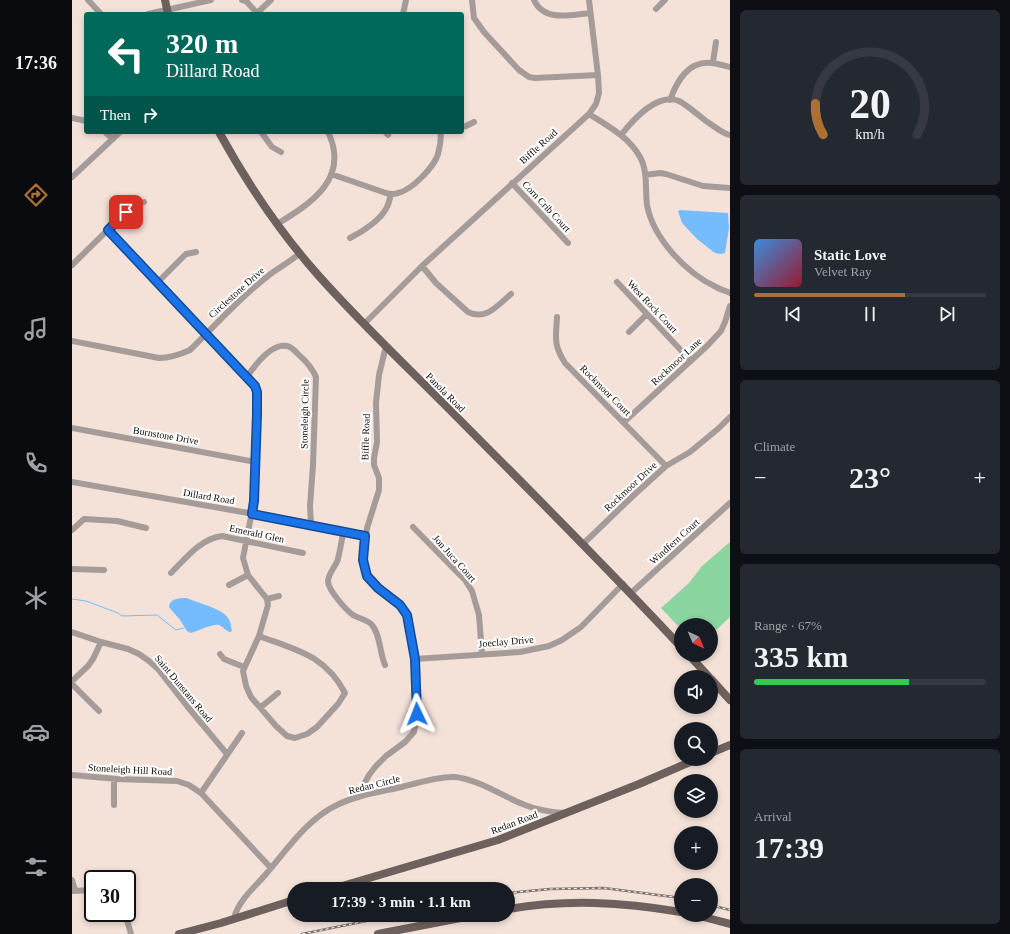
<!DOCTYPE html>
<meta charset="utf-8">
<style>
:root{--surface:#171b24;--page:#242831;--text:#f1f3f6;--muted:#9ea1a6;--line:#363941;--accent:#ac7132}
body{margin:0;font-family:"Times New Roman",serif;background:var(--page);color:var(--text);height:100vh;display:flex;flex-direction:column;font-size:15px;white-space:nowrap}
*{box-sizing:border-box;margin:0}
p{font-size:13px;color:var(--muted)}
.icon{flex:none;width:22px;height:22px;fill:none;stroke:currentColor;stroke-width:2;stroke-linecap:round;stroke-linejoin:round}
.map{position:relative;flex:1;overflow:hidden}
.panel{display:flex;flex-direction:column;gap:10px;padding:10px;background:#0d0f14;width:280px}
.panel>*{flex:none}
.banner{position:absolute;left:12px;top:12px;width:380px;height:122px;border-radius:4px;box-shadow:0 2px 6px #0003;background:#00695c;color:#fff;overflow:hidden}
.needle{width:26px;rotate:136deg}
.tools{position:absolute;left:602px;top:618px;display:grid;gap:8px}
.tools a{display:grid;place-items:center;width:44px;height:44px;border-radius:50%;background:var(--surface);box-shadow:0 2px 6px #0003;font-size:20px}
.speed{position:absolute;left:12px;top:870px;display:flex;gap:8px;font-size:20px;font-weight:700;text-align:center}
.speed>*{display:grid;place-content:center;width:52px;height:52px;border-radius:50%;background:var(--surface);box-shadow:0 2px 6px #0003;line-height:1}
.speed .limit{border:2px solid #111;border-radius:6px;background:#fff;color:#111}
.pin{position:absolute;display:grid;place-items:center;width:34px;height:34px;color:#fff;margin:-17px;border-radius:8px;box-shadow:0 2px 6px #0006}
.me{position:absolute;width:44px;margin:-22px;rotate:358deg;stroke-linejoin:round;filter:drop-shadow(0 0 3px #0008)}
.turn{display:flex;align-items:center;gap:14px;height:84px;padding:0 16px;font-size:18px}
.turn .icon{width:52px;height:52px;stroke-width:2.5}
.turn b{display:block;font-size:28px;line-height:34px}
.then{display:flex;align-items:center;height:38px;padding:0 16px;background:#0003;gap:8px;font-size:15px}
.big{font-size:30px;font-weight:700;line-height:1.1}
.panel .widget{flex:1;display:flex;flex-direction:column;justify-content:center;gap:6px;min-width:0;padding:0 14px;border-radius:6px;background:var(--page)}
.panel .dial{align-items:center;gap:0}
.dial svg{height:104px;overflow:visible;fill:none;stroke:var(--line);stroke-width:7;stroke-linecap:round;text-anchor:middle}
.dial text{fill:var(--text);stroke:none}
.song{display:flex;align-items:center;gap:12px}
.cover{width:48px;height:48px;border-radius:6px;background:linear-gradient(135deg,hsl(210 70% 55%),hsl(350 70% 35%))}
.played{height:4px;border-radius:2px;background:linear-gradient(90deg,var(--accent) 65%,var(--line) 65%)}
.keys{display:flex;justify-content:space-around;direction:ltr}
.heat{display:flex;justify-content:space-between;align-items:center;font-size:22px;direction:ltr}
.charge{height:6px;border-radius:3px;background:linear-gradient(90deg,#34c759 67%,var(--line) 0)}
.trip{position:absolute;left:215px;top:882px;width:228px;height:40px;border-radius:20px;background:var(--surface);box-shadow:0 2px 6px #0003;font-weight:700;line-height:40px;text-align:center}
main{display:flex;flex:1;min-height:0}
.dock{display:flex;flex-direction:column;width:72px;justify-content:space-around;align-items:center;background:#090b0e;color:var(--muted)}
.dock .icon{width:28px;height:28px}
.dock .on{color:var(--accent)}
.dock b{font-size:18px;color:var(--text)}
.map>svg:first-child{display:block}
.green{fill:#8ad5a0}
.water{fill:#74bcfd}
.lines{fill:none;stroke-linecap:round;stroke-linejoin:round}
.stream{stroke:#74bcfd;stroke-width:1}
.minor{stroke:#a59c9a;stroke-width:6}
.major{stroke:#6e605c;stroke-width:8}
.rail-casing{stroke:#7e726c;stroke-width:2.5}
.rail{stroke:#fff;stroke-width:1;stroke-dasharray:3;stroke-linecap:butt}
.route-casing{stroke:#114b97;stroke-width:10}
.route{stroke:#1a73e8;stroke-width:7}
.labels{text-anchor:middle;stroke-width:4;stroke-linejoin:round;paint-order:stroke}
.street-label{font-size:10px;fill:#100a07;stroke:#fff}
</style>
<main>
<nav class="dock">
<b>17:36</b>
<svg class="icon on" aria-label="directions" viewBox="0 0 24 24"><path d="M12 3l9 9-9 9-9-9zM9 14v-3h6M13 9l2 2-2 2"/></svg>
<svg class="icon" aria-label="music" viewBox="0 0 24 24"><path d="M9 18V5l10-2v13"/><circle cx="6" cy="18" r="3"/><circle cx="16" cy="16" r="3"/></svg>
<svg class="icon" aria-label="phone" viewBox="0 0 24 24"><path d="M5 4h4l2 5-3 2q2 4 5 5l2-3 5 2v4C11 20 4 13 5 4z"/></svg>
<svg class="icon" aria-label="climate" viewBox="0 0 24 24"><path d="M12 3v18M4 7l16 10M4 17L20 7"/></svg>
<svg class="icon" aria-label="car" viewBox="0 0 24 24"><path d="M5 17H2v-5l4-1 3-4h7l3 4 3 1v5h-3M9 17h6M6 11h13"/><circle cx="7" cy="17" r="2"/><circle cx="17" cy="17" r="2"/></svg>
<svg class="icon" aria-label="filters" viewBox="0 0 24 24"><path d="M4 7h16M4 17h16"/><circle cx="9" cy="7" r="2"/><circle cx="15" cy="17" r="2"/></svg>
</nav>
<div class="map">
<svg width="658" height="934" viewBox="0 0 658 934">
<rect width="100%" height="100%" fill="#f4e2d9"/>
<path class="green" d="M658 542V617L639 635V625H609V629L589 608 617 583 630 566Z"/>
<path class="water" d="M608 210 656 213 657 228 653 253 648 254 643 253 625 239 610 223 606 211Z
M115 598C126 603 151 609 156 618 159 622 159 627 160 631L158 632C154 631 151 627 147 625 143 623 127 630 122 632L119 633 115 631 108 620 97 607C98 598 108 598 115 598Z"/>
<g class="lines">
<path class="stream" d="M0 599 14 601 46 613 50 616 85 615 104 630 112 628"/>
<path class="minor" d="M16 0 29 14
M170 0 174 1 185 13
M400 0 402 18 412 32 447 70 457 77 463 78 526 75
M462 0C472 22 498 15 518 13
M584 9 593 0
M76 14 139 0
M184 14 199 0
M331 14 334 0
M641 62 644 42
M598 100C605 81 616 61 639 63 645 63 652 66 658 67
M517 114C536 126 557 137 568 157 576 171 573 190 575 205 581 238 614 273 644 287 648 290 653 290 658 293
M0 118 14 121
M390 127 394 126 402 122
M33 132 41 139
M189 132 200 147 209 152
M313 132 316 135
M549 135C561 120 585 92 607 101 615 105 626 115 634 121 642 126 649 133 658 135
M259 174 311 192C316 194 321 195 326 193 340 190 362 167 366 154 368 147 369 140 369 132
M573 175 588 173 594 174 631 186 658 188
M0 177 48 132
M440 183 496 243
M205 224C240 203 278 178 256 132
M36 230 183 386 185 392V414L182 501 171 558 176 575 195 599 196 605 187 636 171 671 174 686 179 697 204 726 215 736 223 738 235 734 245 727 266 704 273 693C253 655 224 650 187 636
M278 238C290 232 309 220 315 207 317 203 318 198 319 194
M0 265 54 212 62 205 72 202
M350 266 364 283 396 312C414 321 426 305 439 294
M86 282 114 254 124 252
M545 282 619 361
M485 317C484 338 481 344 493 363L594 466
M292 324 350 266 517 114 524 104 527 93 526 75 517 0
M557 332 575 314
M0 341 87 358C98 358 107 355 118 350 144 325 167 298 196 276 206 268 218 262 228 253
M175 377C183 365 199 343 215 346 220 347 223 351 227 355 234 361 240 368 244 377L241 465 238 506 239 524
M552 422 635 346 649 331 653 322 658 306
M0 428 184 462
M0 482 239 524 271 532 293 535
M341 527 383 570 393 580 400 591 407 615 410 654
M0 530 12 519 45 521 74 528
M271 532C270 541 268 550 266 559 264 566 256 574 256 581 256 590 274 610 281 615 287 619 295 619 300 625 308 634 308 654 313 665
M511 544 563 494 594 466 618 452 647 428 658 417
M0 569 32 570
M99 573C114 558 128 539 150 536L231 553
M157 585 176 575
M559 593 658 503
M195 599 207 596
M0 632 29 642 56 649 67 654 77 661 86 669 115 706 155 754
M148 654 152 659 172 667
M343 659 448 652 477 646 490 640 509 627 551 584
M0 681 16 666 21 659 29 642
M0 684 27 711
M189 707 206 693
M0 775 45 779 105 781 117 785 129 793 199 868
M129 793 170 733
M287 797 291 786 297 775 304 766 314 756 333 742 342 732 345 714 343 659 335 615 328 605 306 588 295 576 291 560 295 528 307 490V478L302 465V458L305 442 304 403 307 375 314 346
M42 805V779
M0 880 3 890
M0 891 21 890
M53 913 59 934
M162 918C167 900 182 888 194 874 215 850 235 819 265 805 285 795 308 792 330 787 345 783 367 776 383 777 408 780 430 796 453 805 465 810 479 812 492 813"/>
<path class="major" d="M93 0 96 14
M147 132C175 183 207 231 246 275 286 320 330 362 373 405 452 485 532 564 609 647
M617 655 637 677
M639 679 658 700
M639 753 658 745
M260 889 426 840 567 784 625 759
M436 909C496 899 549 902 609 912
M624 915 658 924
M107 934 149 923 222 900
M306 934 404 915"/>
<g class="rail-casing">
<path id="rail" d="M436 893 478 889 532 888 609 898
M639 905 658 910
M230 934 324 915"/>
</g>
<use href="#rail" class="rail"/>
</g>
<g class="lines">
<g class="route-casing">
<path id="route" d="M54 212 36 230 183 386 185 392V414L182 501 180 514 293 536 291 560 295 576 306 588 328 605 335 615 343 659 345 714"/>
</g>
<use href="#route" class="route"/>
</g>
<g class="labels">
<g class="street-label">
<text transform="translate(466 146) rotate(-42)" y="4">Biffle Road</text>
<text transform="translate(475 206) rotate(47)" y="4">Corn Crib Court</text>
<text transform="translate(164 292) rotate(-42)" y="4">Circlestone Drive</text>
<text transform="translate(581 306) rotate(47)" y="4">West Rock Court</text>
<text transform="translate(604 361) rotate(-43)" y="4">Rockmoor Lane</text>
<text transform="translate(534 390) rotate(45)" y="4">Rockmoor Court</text>
<text transform="translate(374 392) rotate(45)" y="4">Panola Road</text>
<text transform="translate(232 414) rotate(-89)" y="4">Stoneleigh Circle</text>
<text transform="translate(94 435) rotate(10)" y="4">Burnstone Drive</text>
<text transform="translate(293 437) rotate(-88)" y="4">Biffle Road</text>
<text transform="translate(558 486) rotate(-43)" y="4">Rockmoor Drive</text>
<text transform="translate(137 496) rotate(10)" y="4">Dillard Road</text>
<text transform="translate(185 533) rotate(12)" y="4">Emerald Glen</text>
<text transform="translate(602 541) rotate(-42)" y="4">Windfern Court</text>
<text transform="translate(383 558) rotate(48)" y="4">Jon Juca Court</text>
<text transform="translate(434 641) rotate(-5)" y="4">Joeclay Drive</text>
<text transform="translate(112 688) rotate(50)" y="4">Saint Dunstans Road</text>
<text transform="translate(58 769) rotate(3)" y="4">Stoneleigh Hill Road</text>
<text transform="translate(302 784) rotate(-14)" y="4">Redan Circle</text>
<text transform="translate(442 822) rotate(-21)" y="4">Redan Road</text>
</g>
</g>
</svg>
<div class="tools">
<a><svg class="needle" viewBox="-14 -14 28 28"><path d="M0-13l5 13h-10z" fill="#e53935"/><path d="M0 13l5-13h-10z" fill="#9ea1a6"/></svg></a>
<a><svg class="icon" aria-label="sound" viewBox="0 0 24 24"><path d="M4 9h4l5-4v14l-5-4H4zM17 9q2 3 0 6"/></svg></a>
<a><svg class="icon" aria-label="search" viewBox="0 0 24 24"><circle cx="10" cy="10" r="6"/><path d="M15 15l6 6"/></svg></a>
<a><svg class="icon" aria-label="layers" viewBox="0 0 24 24"><path d="M12 4l9 5-9 5-9-5zM3 14l9 5 9-5"/></svg></a>
<a>+</a>
<a>−</a>
</div>
<div class="speed"><div class="limit">30</div></div>
<div class="pin" style="left:54px;top:212px;background:#d93025"><svg class="icon" aria-label="arrive" viewBox="0 0 24 24"><path d="M6 21V4h12l-3 4 3 4H6"/></svg></div>
<svg class="me" style="left:345px;top:714px" viewBox="-20 -20 40 40"><path d="M0-17L14 15 0 8-14 15z" fill="#1a73e8" stroke="#fff" stroke-width="4"/></svg>
<div class="trip">17:39 · 3 min · 1.1 km</div>
<div class="banner">
<div class="turn"><svg class="icon" aria-label="left" viewBox="0 0 24 24"><path d="M17 20v-9H6M10 6l-5 5 5 5"/></svg><div><b>320 m</b>Dillard Road</div></div>
<div class="then">Then<svg class="icon" aria-label="right" viewBox="0 0 24 24"><path d="M7 20v-9h11M14 6l5 5-5 5"/></svg></div>
</div>
</div>
<section class="panel">
<div class="widget dial"><svg viewBox="0 0 100 80">
<path d="M14 69A42 42 0 1 1 86 69"/>
<path d="M14 69A42 42 0 0 1 8 45" stroke="#ac7132"/>
<text x="50" y="56" font-size="32" font-weight="700">20</text>
<text x="50" y="72" font-size="11">km/h</text>
</svg></div>
<div class="widget">
<div class="song"><i class="cover"></i><div><b>Static Love</b><p>Velvet Ray</p></div></div>
<div class="played"></div>
<div class="keys"><svg class="icon" aria-label="previous" viewBox="0 0 24 24"><path d="M18 5L8 12l10 7zM5 5v14"/></svg><svg class="icon" aria-label="pause" viewBox="0 0 24 24"><path d="M8 5v14M16 5v14"/></svg><svg class="icon" aria-label="next" viewBox="0 0 24 24"><path d="M6 5l10 7-10 7zM19 5v14"/></svg></div>
</div>
<div class="widget"><p>Climate</p>
<div class="heat"><a>−</a><b class="big">23°</b><a>+</a></div>
</div>
<div class="widget"><p>Range · 67%</p><b class="big">335 km</b><div class="charge"></div></div>
<div class="widget"><p>Arrival</p><b class="big">17:39</b></div>
</section>
</main>
